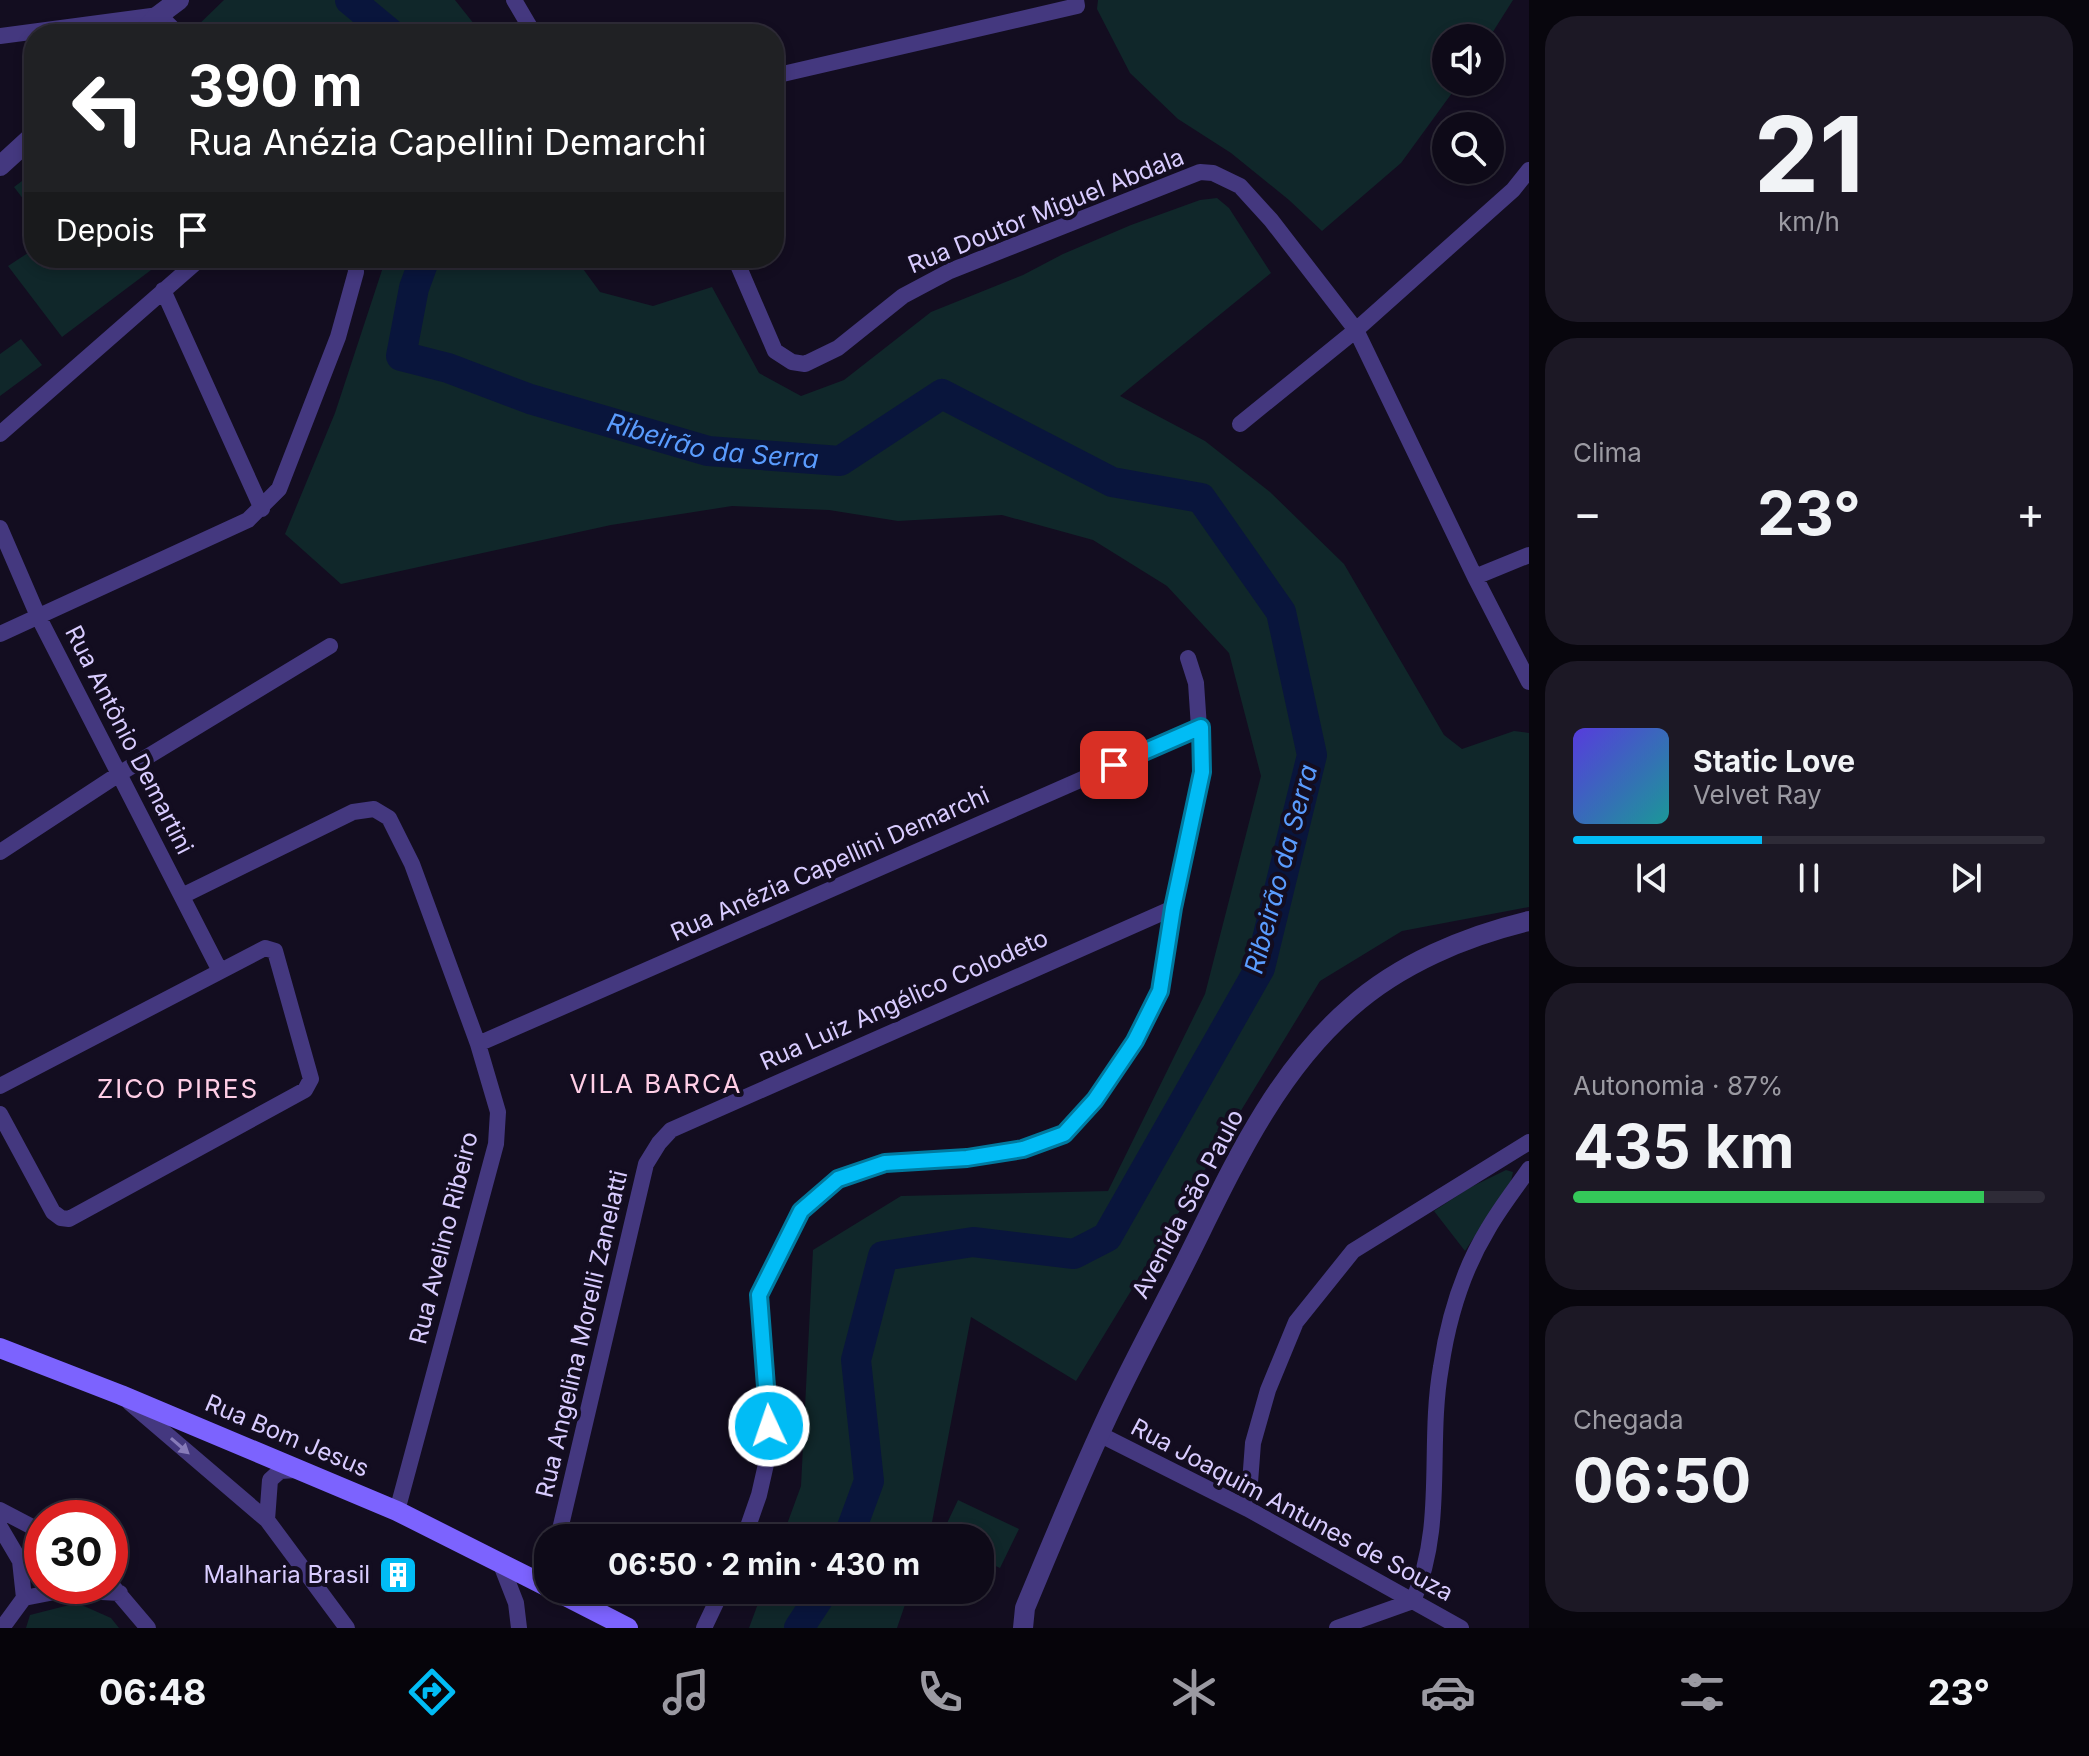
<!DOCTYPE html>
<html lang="pt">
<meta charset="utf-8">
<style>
:root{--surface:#0e0a18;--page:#1c1825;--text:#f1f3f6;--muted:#9b9aa2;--line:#2e2b37;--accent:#01bcf5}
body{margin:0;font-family:Inter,sans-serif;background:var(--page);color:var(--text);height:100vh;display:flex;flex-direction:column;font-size:30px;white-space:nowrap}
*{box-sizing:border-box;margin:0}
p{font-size:26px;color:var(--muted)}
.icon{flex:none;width:44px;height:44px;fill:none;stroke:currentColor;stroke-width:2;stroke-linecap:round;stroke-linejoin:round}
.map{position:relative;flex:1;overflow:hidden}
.details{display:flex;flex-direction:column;gap:16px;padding:16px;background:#08060d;width:560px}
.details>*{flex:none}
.banner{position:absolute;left:24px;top:24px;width:760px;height:244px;border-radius:32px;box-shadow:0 4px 12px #0003,0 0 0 2px var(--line);background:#202124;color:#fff;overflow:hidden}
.tools{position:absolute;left:1432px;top:24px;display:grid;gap:16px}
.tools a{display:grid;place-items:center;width:72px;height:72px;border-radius:50%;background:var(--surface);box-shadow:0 4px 12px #0003,0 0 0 2px var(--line);font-size:40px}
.speed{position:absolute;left:24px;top:1500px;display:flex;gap:16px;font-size:40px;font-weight:700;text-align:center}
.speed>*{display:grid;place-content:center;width:104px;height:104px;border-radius:50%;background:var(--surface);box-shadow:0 4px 12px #0003,0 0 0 2px var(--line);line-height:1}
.speed .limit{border:12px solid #d22;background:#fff;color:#111}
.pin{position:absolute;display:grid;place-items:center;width:68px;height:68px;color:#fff;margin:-34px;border-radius:16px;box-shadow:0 4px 12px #0006}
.me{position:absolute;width:88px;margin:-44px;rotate:357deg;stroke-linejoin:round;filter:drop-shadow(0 0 6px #0008)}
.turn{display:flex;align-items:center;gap:28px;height:168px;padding:0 32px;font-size:36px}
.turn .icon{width:104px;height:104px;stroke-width:2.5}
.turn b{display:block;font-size:56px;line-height:68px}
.then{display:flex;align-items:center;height:76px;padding:0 32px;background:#0003;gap:16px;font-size:30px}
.big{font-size:60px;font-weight:700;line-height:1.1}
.details .widget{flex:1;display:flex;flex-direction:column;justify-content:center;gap:12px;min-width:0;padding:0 28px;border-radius:32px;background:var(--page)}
.details .dial{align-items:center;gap:0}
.dial b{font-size:104px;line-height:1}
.song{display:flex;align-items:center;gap:24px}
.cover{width:96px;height:96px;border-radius:12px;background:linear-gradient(135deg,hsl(250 70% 55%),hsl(180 70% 35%))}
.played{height:8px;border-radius:4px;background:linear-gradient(90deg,var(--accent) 40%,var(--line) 40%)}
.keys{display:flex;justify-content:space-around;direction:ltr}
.heat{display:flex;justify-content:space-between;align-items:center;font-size:44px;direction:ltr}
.charge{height:12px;border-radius:6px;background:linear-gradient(90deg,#34c759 87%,var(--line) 0)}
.trip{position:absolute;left:534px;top:1524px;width:460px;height:80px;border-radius:32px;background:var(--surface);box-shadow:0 4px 12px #0003,0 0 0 2px var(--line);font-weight:700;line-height:80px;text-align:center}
.tabs{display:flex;height:128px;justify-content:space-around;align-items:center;background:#06040a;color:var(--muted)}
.tabs .icon{width:56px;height:56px}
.tabs .active{color:var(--accent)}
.tabs b{font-size:36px;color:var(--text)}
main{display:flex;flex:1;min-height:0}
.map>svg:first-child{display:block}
.green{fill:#10272a}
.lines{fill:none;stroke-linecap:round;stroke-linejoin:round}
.river{stroke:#09153c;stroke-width:30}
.minor{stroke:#44387f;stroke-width:16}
.tertiary{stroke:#44387f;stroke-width:20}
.secondary{stroke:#7c63fe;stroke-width:20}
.oneway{fill:#877bb9}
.route-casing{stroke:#017a9f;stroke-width:20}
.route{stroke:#01bcf5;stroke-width:14}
.labels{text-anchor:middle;stroke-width:8;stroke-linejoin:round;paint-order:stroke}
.street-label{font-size:24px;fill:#d9ccff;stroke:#130d20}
.poi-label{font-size:24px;fill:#d9ccff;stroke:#130d20;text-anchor:end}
.water-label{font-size:26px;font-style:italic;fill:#5a9cfe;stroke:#130d20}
.neighbourhood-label{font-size:26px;letter-spacing:2px;fill:#ffcee6;stroke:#130d20}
</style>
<main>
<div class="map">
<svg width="1529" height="1628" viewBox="0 0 1529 1628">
<rect width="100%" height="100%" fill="#130d20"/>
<path class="green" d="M224 0H455L482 34H197L193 30Z
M1098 0H1513L1489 38H1446V82H1460L1401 163 1322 231 1289 200 1231 153 1178 119 1130 73 1097 9Z
M34 172V213L14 187Z
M1217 198 1229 208 1271 273 1120 396 1205 441 1270 492 1344 564 1444 735 1462 749 1514 731 1529 733V907L1402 931 1320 981 1076 1381 971 1317 929 1538H782L801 1486 813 1250 901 1196 1108 1191 1205 994 1261 776 1229 653 1167 586 1093 540 1002 515 898 521 829 510 732 506 611 525 341 584 285 534 335 413 386 258H575L600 292 653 306 712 287 759 373 801 396 844 380 931 312 1023 275 1063 254 1131 225 1200 200Z
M34 249V258H161L163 261 62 337 8 266Z
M21 339 42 365 0 396V354Z
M1506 1170 1513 1172 1511 1181 1465 1251 1434 1211 1469 1188Z
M958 1500 1019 1529 1000 1568 980 1559V1538H940Z
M763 1590H910L897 1628H749Z
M77 1603 111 1618 119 1628H26L30 1615Z"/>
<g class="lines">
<g class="river">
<path d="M350 0 391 34"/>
<path id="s1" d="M425 258 414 288 401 356 448 368 530 399 708 451 840 461 942 394 1112 482 1201 498 1281 612 1312 755 1260 968 1107 1237 1074 1254 973 1242 883 1256 856 1360 869 1481 848 1538"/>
<path d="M799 1628 824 1590"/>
</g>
<path class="minor" d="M514 0 534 34
M0 36 159 15 178 34
M774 76 1077 6 1076 0
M735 258 775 351 792 362 805 364 838 348 903 296 950 271 1200 172 1213 173 1240 186 1271 220 1356 330 1475 577 1529 682
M163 290 262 509
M1240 424 1356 330 1513 190 1529 170
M0 434 201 258
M0 528 38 616 220 971
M1475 577 1529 555
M0 634 248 520 279 489 338 337 356 272 355 258
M0 852 119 774 330 646
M182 896 353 812 374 809 389 818 412 864 478 1044 498 1112 496 1144 397 1511
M478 1044 1201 727
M0 1086 265 948 275 951 311 1079 305 1090 69 1219 61 1218 53 1212 0 1114
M130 1403 267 1520 347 1628
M1099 1434 1248 1509 1461 1628
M1248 1509 1253 1443 1268 1390 1296 1322 1353 1251 1529 1142
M0 1510 42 1532
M267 1520 270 1480 280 1471 296 1470
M0 1527 20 1561 24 1598 2 1628
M558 1538 646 1164 659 1143 671 1130 1173 908
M744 1538 759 1495 769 1451V1401L759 1295 801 1211 838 1179 885 1163 967 1158 1023 1149 1064 1134 1095 1100 1135 1041 1160 991 1173 908 1202 772 1196 683 1188 658
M500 1562 516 1603 519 1628
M114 1588 148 1628
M24 1598 65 1590 120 1593
M704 1628 722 1590
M1337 1628 1413 1601C1446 1525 1427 1446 1441 1367 1448 1320 1463 1270 1488 1229 1500 1208 1515 1189 1529 1169"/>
<path class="tertiary" d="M141 34 159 15 179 0
M0 166 34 135
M1023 1628 1025 1608C1049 1550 1073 1492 1099 1435 1125 1376 1157 1319 1186 1261 1231 1171 1273 1075 1350 1008 1399 964 1466 936 1529 921"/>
<path class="secondary" d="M0 1348 121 1395 397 1511 548 1587
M554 1590 628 1628"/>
</g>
<defs><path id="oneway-solid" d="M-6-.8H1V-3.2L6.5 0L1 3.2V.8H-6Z" transform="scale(2)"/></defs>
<use class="oneway" href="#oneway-solid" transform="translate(180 1446) rotate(41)"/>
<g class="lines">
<g class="route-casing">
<path id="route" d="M769 1426 759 1295 801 1211 838 1179 885 1163 967 1158 1023 1149 1064 1134 1095 1100 1135 1041 1160 991 1173 908 1202 772 1201 727 1114 765"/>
</g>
<use href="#route" class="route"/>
</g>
<defs>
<g id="building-square" transform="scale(2)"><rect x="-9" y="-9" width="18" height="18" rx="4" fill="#01bcf5" stroke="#130d20"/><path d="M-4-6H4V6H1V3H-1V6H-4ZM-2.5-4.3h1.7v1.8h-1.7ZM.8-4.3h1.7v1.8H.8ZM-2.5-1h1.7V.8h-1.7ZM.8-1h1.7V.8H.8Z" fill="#fff"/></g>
</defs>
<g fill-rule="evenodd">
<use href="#building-square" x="398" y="1575"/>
</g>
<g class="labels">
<g class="street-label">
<text transform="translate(1046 211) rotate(-22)" y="8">Rua Doutor Miguel Abdala</text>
<text transform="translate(129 740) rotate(63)" y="8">Rua Antônio Demartini</text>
<text transform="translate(830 864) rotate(-24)" y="8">Rua Anézia Capellini Demarchi</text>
<text transform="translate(904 1000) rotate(-24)" y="8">Rua Luiz Angélico Colodeto</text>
<text transform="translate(1188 1204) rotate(-62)" y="8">Avenida São Paulo</text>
<text transform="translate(444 1238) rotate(-76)" y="8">Rua Avelino Ribeiro</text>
<text transform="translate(582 1334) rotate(-77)" y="8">Rua Angelina Morelli Zanelatti</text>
<text transform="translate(287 1436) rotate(23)" y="8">Rua Bom Jesus</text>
<text transform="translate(1292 1510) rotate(28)" y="8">Rua Joaquim Antunes de Souza</text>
</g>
<g class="poi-label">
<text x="370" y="1583">Malharia Brasil</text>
</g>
<g class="water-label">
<text dy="9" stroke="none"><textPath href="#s1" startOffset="426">Ribeirão da Serra</textPath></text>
<text transform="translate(1281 869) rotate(-75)" y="9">Ribeirão da Serra</text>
</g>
<g class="neighbourhood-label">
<text x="656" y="1093">VILA BARCA</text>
<text x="178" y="1098">ZICO PIRES</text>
</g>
</g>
</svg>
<div class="tools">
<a><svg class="icon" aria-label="sound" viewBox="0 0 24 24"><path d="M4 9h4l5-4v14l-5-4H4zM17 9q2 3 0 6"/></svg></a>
<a><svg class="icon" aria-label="search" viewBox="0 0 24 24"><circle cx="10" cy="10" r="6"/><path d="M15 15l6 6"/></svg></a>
</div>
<div class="speed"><div class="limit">30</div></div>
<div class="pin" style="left:1114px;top:765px;background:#d93025"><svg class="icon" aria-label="arrive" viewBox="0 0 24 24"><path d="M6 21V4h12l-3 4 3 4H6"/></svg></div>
<svg class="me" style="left:769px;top:1426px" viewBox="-20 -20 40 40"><circle r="17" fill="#01bcf5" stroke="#fff" stroke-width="3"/><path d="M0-11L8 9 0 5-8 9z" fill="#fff"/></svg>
<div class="trip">06:50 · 2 min · 430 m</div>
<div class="banner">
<div class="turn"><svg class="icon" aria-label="left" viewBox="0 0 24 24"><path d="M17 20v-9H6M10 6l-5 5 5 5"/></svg><div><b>390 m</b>Rua Anézia Capellini Demarchi</div></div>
<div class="then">Depois<svg class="icon" aria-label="arrive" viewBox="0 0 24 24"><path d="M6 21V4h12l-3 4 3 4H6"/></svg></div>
</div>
</div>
<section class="details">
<div class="widget dial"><b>21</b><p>km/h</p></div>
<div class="widget"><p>Clima</p>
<div class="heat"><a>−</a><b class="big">23°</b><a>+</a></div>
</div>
<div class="widget">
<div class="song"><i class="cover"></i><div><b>Static Love</b><p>Velvet Ray</p></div></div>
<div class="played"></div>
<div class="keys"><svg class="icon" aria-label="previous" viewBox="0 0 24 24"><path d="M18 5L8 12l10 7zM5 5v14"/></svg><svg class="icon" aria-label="pause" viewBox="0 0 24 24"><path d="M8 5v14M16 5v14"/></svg><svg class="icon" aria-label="next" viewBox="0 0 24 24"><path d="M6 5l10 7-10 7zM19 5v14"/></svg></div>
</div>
<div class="widget"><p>Autonomia · 87%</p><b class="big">435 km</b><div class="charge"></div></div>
<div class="widget"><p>Chegada</p><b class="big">06:50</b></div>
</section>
</main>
<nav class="tabs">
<b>06:48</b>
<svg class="icon active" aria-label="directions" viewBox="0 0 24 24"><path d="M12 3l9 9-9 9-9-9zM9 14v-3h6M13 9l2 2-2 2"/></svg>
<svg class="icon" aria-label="music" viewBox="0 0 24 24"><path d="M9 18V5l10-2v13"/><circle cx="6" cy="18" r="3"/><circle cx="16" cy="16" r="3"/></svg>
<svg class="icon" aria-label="phone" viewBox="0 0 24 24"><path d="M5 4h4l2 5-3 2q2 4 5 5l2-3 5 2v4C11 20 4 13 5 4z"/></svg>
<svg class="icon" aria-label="climate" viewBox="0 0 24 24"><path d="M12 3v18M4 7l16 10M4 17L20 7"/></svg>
<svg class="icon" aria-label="car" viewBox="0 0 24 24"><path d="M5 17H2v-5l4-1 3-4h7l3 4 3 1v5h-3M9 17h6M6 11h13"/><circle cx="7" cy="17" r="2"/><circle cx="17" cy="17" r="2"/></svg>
<svg class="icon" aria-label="filters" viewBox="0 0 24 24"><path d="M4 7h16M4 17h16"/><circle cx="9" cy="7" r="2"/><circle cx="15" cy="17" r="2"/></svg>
<b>23°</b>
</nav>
